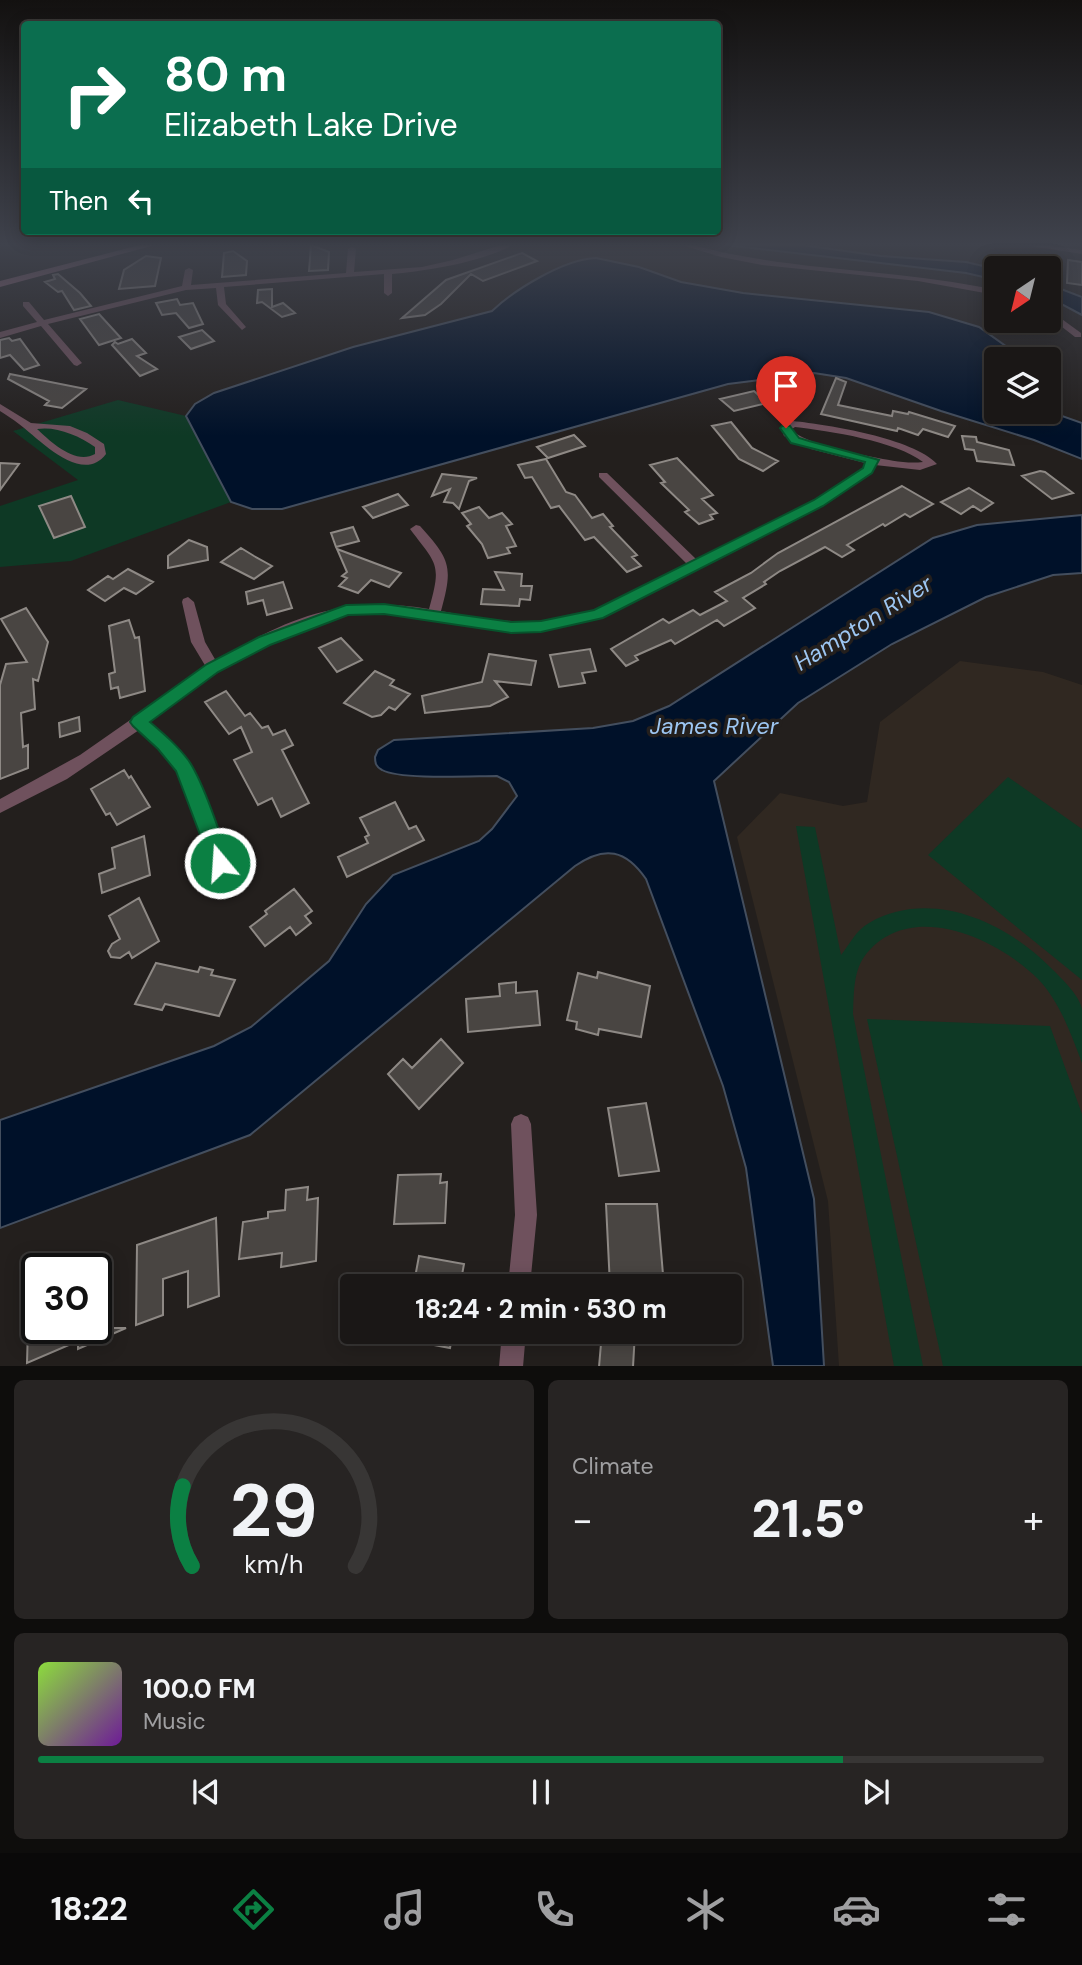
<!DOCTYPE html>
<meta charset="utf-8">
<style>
:root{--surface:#1a1716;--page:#272423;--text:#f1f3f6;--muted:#9f9fa1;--line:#383635;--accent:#0b8043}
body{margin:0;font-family:"DM Sans",sans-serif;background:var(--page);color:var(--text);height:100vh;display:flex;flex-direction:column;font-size:26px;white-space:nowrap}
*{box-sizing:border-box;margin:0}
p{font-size:23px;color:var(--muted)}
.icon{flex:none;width:38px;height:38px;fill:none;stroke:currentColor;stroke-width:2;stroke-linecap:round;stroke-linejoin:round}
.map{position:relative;height:1366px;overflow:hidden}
.panel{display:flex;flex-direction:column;gap:14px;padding:14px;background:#0e0d0c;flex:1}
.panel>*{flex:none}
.hud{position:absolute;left:21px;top:21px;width:700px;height:214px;border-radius:7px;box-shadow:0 4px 18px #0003,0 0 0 2px var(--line);background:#0b6e4f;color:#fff;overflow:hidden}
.needle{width:46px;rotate:215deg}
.buttons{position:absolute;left:984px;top:256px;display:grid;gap:14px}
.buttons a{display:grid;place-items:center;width:77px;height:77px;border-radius:7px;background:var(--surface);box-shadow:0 4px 18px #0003,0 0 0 2px var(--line);font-size:35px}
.speed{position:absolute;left:21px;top:1253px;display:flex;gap:14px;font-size:35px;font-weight:700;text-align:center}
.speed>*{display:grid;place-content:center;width:91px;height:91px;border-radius:50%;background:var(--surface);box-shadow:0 4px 18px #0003,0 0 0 2px var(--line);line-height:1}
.speed .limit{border:4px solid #111;border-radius:10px;background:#fff;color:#111}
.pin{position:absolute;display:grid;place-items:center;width:60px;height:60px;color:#fff;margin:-72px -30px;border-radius:50% 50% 50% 0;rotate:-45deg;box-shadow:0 0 7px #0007}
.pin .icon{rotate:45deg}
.me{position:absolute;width:77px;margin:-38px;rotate:342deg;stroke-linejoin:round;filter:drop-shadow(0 0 5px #0008)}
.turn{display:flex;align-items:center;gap:24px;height:147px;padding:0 28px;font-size:32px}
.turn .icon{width:91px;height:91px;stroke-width:2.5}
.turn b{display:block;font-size:49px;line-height:60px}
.then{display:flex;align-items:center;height:66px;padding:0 28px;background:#0003;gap:14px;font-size:26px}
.big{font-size:52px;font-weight:700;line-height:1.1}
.panel .card{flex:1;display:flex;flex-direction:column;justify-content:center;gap:10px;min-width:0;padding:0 24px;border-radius:10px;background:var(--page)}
.panel .dial{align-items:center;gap:0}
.dial svg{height:182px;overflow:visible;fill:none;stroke:var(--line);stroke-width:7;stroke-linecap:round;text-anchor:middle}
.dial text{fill:var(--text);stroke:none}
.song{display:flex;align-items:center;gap:21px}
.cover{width:84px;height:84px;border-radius:10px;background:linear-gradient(135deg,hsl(90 70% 55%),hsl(280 70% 35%))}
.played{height:7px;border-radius:4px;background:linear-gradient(90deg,var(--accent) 80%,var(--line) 80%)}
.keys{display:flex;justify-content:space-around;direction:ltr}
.heat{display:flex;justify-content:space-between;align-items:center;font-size:38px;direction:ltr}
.panel .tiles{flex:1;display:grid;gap:14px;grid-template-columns:1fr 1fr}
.card:last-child{grid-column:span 2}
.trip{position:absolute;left:340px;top:1274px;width:402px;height:70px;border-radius:7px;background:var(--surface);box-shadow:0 4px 18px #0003,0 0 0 2px var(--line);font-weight:700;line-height:70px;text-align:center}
.tab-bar{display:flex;height:112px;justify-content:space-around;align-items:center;background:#0a0909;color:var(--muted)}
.tab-bar .icon{width:49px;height:49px}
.tab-bar .selected{color:var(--accent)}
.tab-bar b{font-size:32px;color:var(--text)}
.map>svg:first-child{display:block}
.built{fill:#302821}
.green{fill:#0e3925}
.water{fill:#001129;stroke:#434e5e;stroke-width:2}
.building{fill:#494542;stroke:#8e8985;stroke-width:2}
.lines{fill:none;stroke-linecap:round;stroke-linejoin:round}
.street{fill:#6f515d;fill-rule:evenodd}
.secondary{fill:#9c6c80;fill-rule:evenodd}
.route{fill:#0b8043;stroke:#07532c;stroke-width:2}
.labels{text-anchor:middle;stroke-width:7;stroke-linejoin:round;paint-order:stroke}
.water-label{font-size:23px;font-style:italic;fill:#9dc6f2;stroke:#231f1d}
</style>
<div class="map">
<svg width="1082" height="1367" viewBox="0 0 1082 1367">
<rect width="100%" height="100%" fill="#231f1d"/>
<path class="built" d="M960 661 1043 672 1082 685V1366H839L828 1201 737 837 780 793 843 806 867 802 880 722Z"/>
<path class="green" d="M118 400 186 416 231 502 71 561 0 567V506L78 480 13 431Z
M1008 777 1082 829V980L928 855Z
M796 826 815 827 841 955C850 944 856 930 869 923 930 888 1004 921 1050 967 1060 977 1079 994 1082 1009 1082 1026 1082 1046 1082 1063 1071 1034 1060 1002 1038 979 997 938 908 897 864 957 853 973 854 995 853 1014L923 1366H894Z
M867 1019 1050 1026 1082 1114V1366H943Z"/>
<path class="water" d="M726 245H802L881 256 966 262 996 269V280L966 273Z
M596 258 639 267 681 282 743 293 929 312 979 327 1024 359H996V411H1048L1082 423V459L1034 440 941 411 846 378 814 373 728 384 282 509H252L231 502 186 416 195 404 214 393 353 347 492 311C514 290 564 259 596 258Z
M1048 284 1082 297V315L1048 297Z
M1082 515V573L1053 575 986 597 892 644 798 703 714 781 814 1199 824 1366H773L746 1168 723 1086 646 879C626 850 605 845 575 866L250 1135 0 1228V1120L214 1046 251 1027 329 961 366 904 393 875 479 841 492 829 517 796 509 782 497 776C473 776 400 780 382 770 376 767 375 763 375 757L378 750 394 740 593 728 633 721 669 706 933 538 977 525Z"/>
<path class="building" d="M311 245 329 252 328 270 309 271Z
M233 251 247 261 246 275 222 277 224 253Z
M522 253 537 261 483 281 471 274 441 304 425 315 402 318 446 280Z
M146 256 161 258 155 286 119 289 124 270Z
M1068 260 1082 262V285L1067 283Z
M58 274 80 293 91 306 74 310 62 291 58 292 45 282 55 279 53 275Z
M272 289V307L283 303 295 313 282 317 262 302 257 303 258 290Z
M177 299 180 305 193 303 203 324 189 328 176 313 162 315 156 303Z
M99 314 121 338 99 345 80 319Z
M202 330 214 341 191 349 179 337Z
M9 338 12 341 20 339 39 365 24 370 10 355 0 358V340Z
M132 339 146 353 137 356 157 369 140 376 112 345 115 342 118 344Z
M10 374 86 389 62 408 45 405 49 401 8 379Z
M836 378 846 382 838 405 892 416 893 411 908 414 909 412 955 426 948 437 923 429 918 435 898 428 897 431 821 414Z
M754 391 767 403 734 411 720 399Z
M731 422 752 448 778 461 763 471 739 459 712 426Z
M574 435 585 446 548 458 537 447Z
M962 436 976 437 977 442 1009 450 1014 465 977 461 974 450 965 449Z
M677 458 713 495 702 499 717 513 710 515 713 519 699 524 685 512 689 510 661 483 665 482 650 465Z
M546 459 566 492 575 495 592 518 603 514 613 526 610 527 637 555 632 557 641 566 627 572 594 537 585 540 559 506 551 508 532 477 525 478 518 465Z
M0 463 19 464 0 490Z
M1040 471 1045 472 1073 493 1052 499 1022 476Z
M442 474 477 478 469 481 459 509 453 503 444 502 450 489 432 496Z
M902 486 933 504 910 517 905 514 885 526 883 524 847 545 854 550 842 557 825 547 780 571 764 582 766 584 743 598 755 608 724 626 717 620 675 644 671 640 635 656 638 660 626 666 611 649 663 619 669 623 693 610 700 615 727 601 715 592 751 573 778 553Z
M969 488 993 503 981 511 973 506 961 514 941 502Z
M398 494 408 505 373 518 363 507Z
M71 496 85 527 54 538 39 506Z
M479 507 489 518 502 513 512 524 506 526 516 546 507 548 510 553 488 558 482 544 467 526 471 524 462 513Z
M353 527 359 541 336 547 331 533Z
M189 540 207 547 208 560 168 568V556Z
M241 548 254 556 272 566 254 579 221 562Z
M337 549 401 573 389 587 371 580 358 593 339 586 347 578 342 576 347 572Z
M128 569 153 582 136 594 124 588 105 601 88 590 108 576 113 579Z
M495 572 522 574 521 586H532L530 600 520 599 519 606 481 604 483 589 504 590Z
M283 582 292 608 267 615 263 600 248 604 246 592Z
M26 608 48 642 38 681 33 679 35 709 21 713 23 747 28 745V768L0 779V685L6 664 27 662 1 619Z
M129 620 135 638 139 637 145 691 120 698 118 687 111 689 109 674 115 672 109 626Z
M341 638 362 660 337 672 319 648Z
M590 649 596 671 582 673 585 683 559 687 550 655Z
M489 654 536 661 531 685 495 681 508 697 490 706 425 713 422 696 482 682Z
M375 671 394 680 390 685 410 694 395 710 389 707 381 715 372 717 344 703Z
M226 691 245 716 250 713 262 728 268 726 273 735 285 730 293 745 282 750 309 803 281 817 272 798 258 805 234 760 252 752 241 727 229 734 205 702Z
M79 717 80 731 60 737 59 723Z
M124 770 129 778 131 776 150 807 117 825 110 813 106 815 91 789Z
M395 802 409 829 416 826 424 840 347 877 338 857 368 843 365 837 369 835 360 818Z
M144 836 150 875 102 893 99 874 115 868 112 848Z
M294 889 312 911 305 916 311 923 296 935 290 927 265 946 250 927 267 914 265 911Z
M139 898 159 941 132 958 129 952 120 958 111 957 108 951 112 944 120 939 109 916Z
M156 963 198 972 200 967 213 970 211 975 235 980 219 1016 165 1004 162 1010 135 1004Z
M598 972 650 986 641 1037 599 1029 598 1035 576 1029 577 1022 567 1020 578 973 597 978Z
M516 982V993L537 991 540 1025 468 1032 466 999 500 996 499 984Z
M441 1039 463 1063 419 1109 388 1074 403 1059 412 1068Z
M646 1103 659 1171 619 1176 608 1108Z
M441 1174 440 1183 447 1182 445 1223 394 1224 398 1175Z
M308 1187 307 1200 318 1198 316 1261 281 1267 282 1253 239 1259 243 1222 268 1218V1212L285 1210 286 1190Z
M606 1204H657L664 1286H610Z
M216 1218 219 1296 188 1307V1271L163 1279V1315L136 1325 137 1245Z
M419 1256 464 1264 460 1286H424L414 1283Z
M28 1328H126L78 1349V1341L27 1363Z
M397 1332H453L450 1348 397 1338Z
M602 1332H635L633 1367H599Z"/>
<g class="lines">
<path class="street" d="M501 245H512C483 262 426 271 392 274V293L388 296 384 293V274L224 287 226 304 246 327 242 330 218 305 216 288 186 290 48 324 82 363 77 366 74 365 41 326 0 338V332L37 322 23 306V302H29L44 320 182 286 185 270 189 268 193 270 191 285 346 273 348 249 352 247 356 249 354 272 422 267 453 260Z
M682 245H693C792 272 896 268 996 290V295L918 281 762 265 721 257Z
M1024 245H1043L1082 250V254Z
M1048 309 1081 333V337H1075L1048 316Z
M0 404 31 423 70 426 87 433 104 444 106 454C82 486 38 438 19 424 13 419 6 415 0 411ZM37 429C56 426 78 435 95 447V454C75 465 51 442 37 429Z
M793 421C829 425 913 438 937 464L920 470 875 465 872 472 822 506 602 617C565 628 529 635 491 630 456 625 422 614 386 613 297 609 217 672 149 722L169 740 188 763 222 841 228 863 226 868 220 871 214 868 206 841 177 771 159 748 139 730 67 779 0 813V799L80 755 206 667 191 642 182 602 183 599 188 597 194 602 205 642 216 661C288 617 344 595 429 609 442 563 437 565 410 529L416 525 420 526C451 560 453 567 441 611 491 621 540 628 590 611 621 601 657 579 687 564L599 477V473H607L696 559 814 500 863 468 865 463 811 449 784 436 781 428ZM795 427C829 431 896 441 923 462 906 464 889 460 873 457 846 452 818 447 793 432L792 429Z
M521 1114 528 1117 531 1124 537 1215 530 1286H508L515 1215 511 1124 514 1117Z
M502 1332H526L523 1367H499Z"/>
<path class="secondary" d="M140 245H155L0 287V281Z"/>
</g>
<linearGradient id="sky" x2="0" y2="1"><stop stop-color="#131110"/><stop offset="0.56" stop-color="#3f424c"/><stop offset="1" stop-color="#3f424c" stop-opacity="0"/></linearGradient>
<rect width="1082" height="436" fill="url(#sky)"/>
<path class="route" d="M782 426H790L799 438 809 441 879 460 872 473 823 506 603 618 541 632 511 633 384 614 348 615 270 645 218 672 150 722C164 734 178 746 189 761 203 782 222 837 229 863L226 869 220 871 213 869 176 771 158 749 133 726 130 722 133 717 207 664 259 637 346 605 384 604 511 622 541 621 594 610 814 500 863 468 865 462 791 443 780 428Z"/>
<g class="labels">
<g class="water-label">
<text transform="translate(863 623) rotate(-32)" y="8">Hampton River</text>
<text x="714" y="734">James River</text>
</g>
</g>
</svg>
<div class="buttons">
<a><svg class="needle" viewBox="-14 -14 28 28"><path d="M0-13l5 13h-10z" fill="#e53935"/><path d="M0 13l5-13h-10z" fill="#9f9fa1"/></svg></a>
<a><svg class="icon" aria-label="layers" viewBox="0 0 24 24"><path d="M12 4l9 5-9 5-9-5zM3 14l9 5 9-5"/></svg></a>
</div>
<div class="speed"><div class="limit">30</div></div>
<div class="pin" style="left:786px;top:428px;background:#d93025"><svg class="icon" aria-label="arrive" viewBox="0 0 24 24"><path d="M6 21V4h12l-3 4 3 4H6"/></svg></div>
<svg class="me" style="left:220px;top:863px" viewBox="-20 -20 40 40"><circle r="17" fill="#0b8043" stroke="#fff" stroke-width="3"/><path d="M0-11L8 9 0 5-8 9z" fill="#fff"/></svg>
<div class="trip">18:24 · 2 min · 530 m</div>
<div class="hud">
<div class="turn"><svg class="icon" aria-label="right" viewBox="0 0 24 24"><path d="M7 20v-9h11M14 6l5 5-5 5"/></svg><div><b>80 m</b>Elizabeth Lake Drive</div></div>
<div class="then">Then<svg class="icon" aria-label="left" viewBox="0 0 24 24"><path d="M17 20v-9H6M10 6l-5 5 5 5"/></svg></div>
</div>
</div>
<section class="panel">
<div class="tiles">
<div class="card dial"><svg viewBox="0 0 100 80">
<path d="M14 69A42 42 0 1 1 86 69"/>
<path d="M14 69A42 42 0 0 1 10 34" stroke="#0b8043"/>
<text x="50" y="56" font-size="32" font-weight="700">29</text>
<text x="50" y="72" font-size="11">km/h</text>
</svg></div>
<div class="card"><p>Climate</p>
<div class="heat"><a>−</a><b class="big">21.5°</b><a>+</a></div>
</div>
<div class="card">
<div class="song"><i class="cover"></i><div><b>100.0 FM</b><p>Music</p></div></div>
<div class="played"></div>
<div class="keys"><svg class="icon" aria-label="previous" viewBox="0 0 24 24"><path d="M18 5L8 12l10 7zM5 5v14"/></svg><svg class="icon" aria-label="pause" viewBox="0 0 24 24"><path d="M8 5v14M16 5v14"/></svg><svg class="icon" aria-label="next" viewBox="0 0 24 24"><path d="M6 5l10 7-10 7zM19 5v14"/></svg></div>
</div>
</div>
</section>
<nav class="tab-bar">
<b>18:22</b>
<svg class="icon selected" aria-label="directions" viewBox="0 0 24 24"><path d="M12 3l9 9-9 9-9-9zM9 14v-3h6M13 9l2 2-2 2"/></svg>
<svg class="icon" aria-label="music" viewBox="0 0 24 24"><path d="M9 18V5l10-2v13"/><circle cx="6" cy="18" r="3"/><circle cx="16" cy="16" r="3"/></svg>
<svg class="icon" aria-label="phone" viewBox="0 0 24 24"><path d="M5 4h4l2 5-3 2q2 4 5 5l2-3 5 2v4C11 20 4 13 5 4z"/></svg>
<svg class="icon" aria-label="climate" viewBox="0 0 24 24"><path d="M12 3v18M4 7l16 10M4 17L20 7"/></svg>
<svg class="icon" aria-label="car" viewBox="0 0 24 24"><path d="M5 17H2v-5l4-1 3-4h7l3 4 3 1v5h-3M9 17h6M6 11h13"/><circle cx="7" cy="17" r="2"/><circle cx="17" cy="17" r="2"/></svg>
<svg class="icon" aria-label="filters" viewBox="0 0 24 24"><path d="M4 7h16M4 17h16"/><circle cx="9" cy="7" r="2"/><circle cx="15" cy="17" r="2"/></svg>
</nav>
